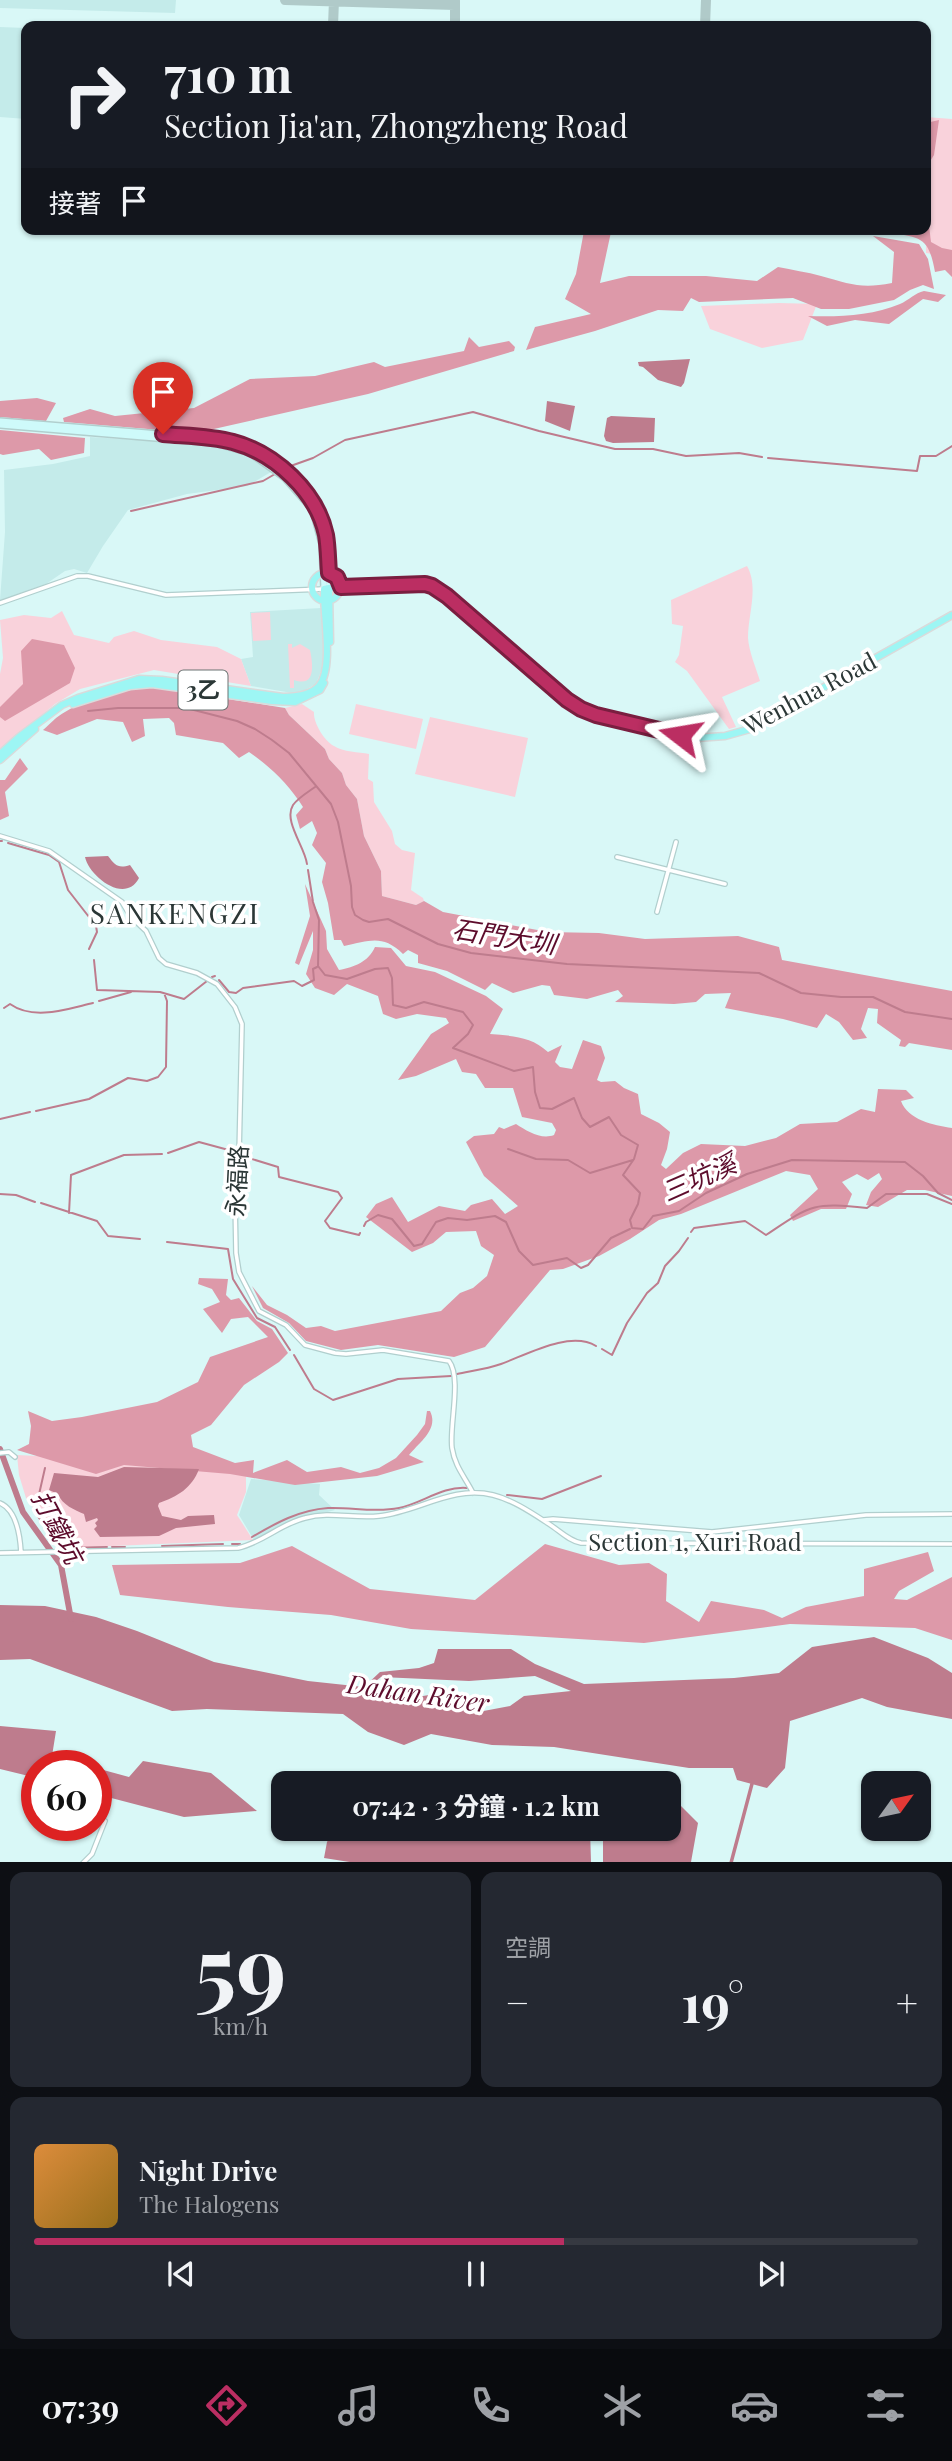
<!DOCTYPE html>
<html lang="zh-TW">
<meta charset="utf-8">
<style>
:root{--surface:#171b24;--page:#242831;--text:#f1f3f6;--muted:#9ea1a6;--line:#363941;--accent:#bb2e62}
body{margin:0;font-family:"Playfair Display","Noto Sans TC",serif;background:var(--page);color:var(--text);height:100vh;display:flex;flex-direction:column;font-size:26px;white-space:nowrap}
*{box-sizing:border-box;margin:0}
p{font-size:23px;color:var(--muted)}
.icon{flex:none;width:38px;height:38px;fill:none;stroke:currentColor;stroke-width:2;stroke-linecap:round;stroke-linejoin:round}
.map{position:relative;height:1862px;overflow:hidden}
.sheet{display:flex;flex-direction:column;gap:10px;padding:10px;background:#0d0f14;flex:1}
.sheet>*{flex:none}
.guide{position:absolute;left:21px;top:21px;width:910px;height:214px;border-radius:14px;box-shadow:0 2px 5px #0004;background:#171b24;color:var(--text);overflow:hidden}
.needle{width:46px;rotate:57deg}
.tools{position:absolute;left:861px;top:1771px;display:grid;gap:14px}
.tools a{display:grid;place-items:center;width:70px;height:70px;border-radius:14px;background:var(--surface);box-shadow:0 2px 5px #0004;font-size:35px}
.speed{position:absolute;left:21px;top:1750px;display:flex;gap:14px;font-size:35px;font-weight:700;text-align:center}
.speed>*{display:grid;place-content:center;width:91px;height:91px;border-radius:50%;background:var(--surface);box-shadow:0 2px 5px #0004;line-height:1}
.speed .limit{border:10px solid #d22;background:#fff;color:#111}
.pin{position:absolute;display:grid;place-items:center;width:60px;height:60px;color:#fff;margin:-72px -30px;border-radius:50% 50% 50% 0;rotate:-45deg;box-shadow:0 0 7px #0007}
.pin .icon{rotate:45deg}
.me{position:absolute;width:77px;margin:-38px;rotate:284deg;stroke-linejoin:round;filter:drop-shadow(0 0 5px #0008)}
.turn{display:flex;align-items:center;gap:24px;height:147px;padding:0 28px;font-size:32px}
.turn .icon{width:91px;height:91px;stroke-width:2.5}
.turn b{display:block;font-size:49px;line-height:60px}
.then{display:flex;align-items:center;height:66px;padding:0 28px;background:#0003;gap:14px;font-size:26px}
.big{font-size:52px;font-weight:700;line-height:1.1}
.sheet .tile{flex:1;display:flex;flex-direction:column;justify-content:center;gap:10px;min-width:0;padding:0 24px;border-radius:14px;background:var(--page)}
.sheet .dial{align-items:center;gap:0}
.dial b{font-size:91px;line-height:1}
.song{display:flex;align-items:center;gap:21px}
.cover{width:84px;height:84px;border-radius:10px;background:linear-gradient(135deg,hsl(30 70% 55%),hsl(40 70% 35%))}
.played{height:7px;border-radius:4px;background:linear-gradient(90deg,var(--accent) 60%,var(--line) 60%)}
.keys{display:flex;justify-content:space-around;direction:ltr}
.heat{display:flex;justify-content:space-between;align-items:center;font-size:38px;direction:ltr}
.sheet .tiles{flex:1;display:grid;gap:10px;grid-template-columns:1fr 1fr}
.tile:last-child{grid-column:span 2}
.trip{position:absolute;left:271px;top:1771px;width:410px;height:70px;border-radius:14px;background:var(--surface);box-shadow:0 2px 5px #0004;font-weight:700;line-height:70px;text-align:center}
.menu{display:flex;height:112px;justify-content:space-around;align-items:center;background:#090b0e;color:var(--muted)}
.menu .icon{width:49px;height:49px}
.menu .active{color:var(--accent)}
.menu b{font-size:32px;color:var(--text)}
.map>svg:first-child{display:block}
.built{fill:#c4ebea}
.green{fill:#f9d2db}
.forest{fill:#dd99a9}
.water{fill:#be7c8d;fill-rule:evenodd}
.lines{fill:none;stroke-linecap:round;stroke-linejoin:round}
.stream{stroke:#be7c8d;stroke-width:2}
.canal{stroke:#be7c8d;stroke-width:3.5}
.river{stroke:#be7c8d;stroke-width:6}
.taxiway{stroke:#b0cac9;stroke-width:10}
.street-casing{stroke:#b1cfce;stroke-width:6}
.secondary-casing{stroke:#b1cfce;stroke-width:8}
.primary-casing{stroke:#d9dbdb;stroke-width:9}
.street{stroke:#fff;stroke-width:3.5}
.secondary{stroke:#cefafa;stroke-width:5}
.primary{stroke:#9df6f4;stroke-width:6}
.route-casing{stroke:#7a1e40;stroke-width:18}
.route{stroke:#bb2e62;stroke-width:12}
.labels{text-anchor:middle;stroke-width:7;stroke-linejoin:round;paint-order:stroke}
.shield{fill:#fff;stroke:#6b7372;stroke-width:2}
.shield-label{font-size:23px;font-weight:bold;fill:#2b3736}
.street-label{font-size:24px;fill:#2b3736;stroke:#fff}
.water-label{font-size:26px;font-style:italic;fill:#5d0c2c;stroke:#fff}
.quarter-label{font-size:28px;letter-spacing:2px;fill:#2b3736;stroke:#fff}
</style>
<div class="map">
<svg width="952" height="1863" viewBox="0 0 952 1863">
<rect width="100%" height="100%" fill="#d9f8f7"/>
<path class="built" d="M0 0H176L175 13 0 8Z
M0 27 26 28V119L0 117Z
M90 437 218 445 247 455 271 472 247 486 187 494 128 510 103 546 87 573 74 569 65 571 46 584 0 600 5 532 4 470 53 464 90 456Z
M321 608 325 661 316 684 298 694 251 686 241 659 253 657 250 612Z
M251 1479 320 1484 319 1495 335 1510 290 1522 254 1540 239 1515Z"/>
<path class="green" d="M926 117 952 119V257L926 253Z
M779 303 817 304 803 340 762 348 710 329 701 306Z
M747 566C759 587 748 615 748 638 749 652 756 668 760 681L722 697 736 727 729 729 687 671 675 662 679 655 683 626 672 624 671 600Z
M62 611 74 635 109 643 114 637 134 631 161 640 217 647 241 659 251 686 154 670 80 689 55 704 0 750V674L3 658 0 620 24 615 51 618Z
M270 612 271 640 253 641 251 613Z
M292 644V648L300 644 310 650C313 664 316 688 294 680V688H290L288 644Z
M302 704 314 712C313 722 324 741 334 746 343 752 359 752 369 754L368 779 373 782 374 802 392 831 395 844 402 850 415 853 411 890 423 898 424 901 416 905 382 896 381 871 364 836 357 799 346 785 342 773 329 759 325 749 289 715 285 708Z
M356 704 423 719 416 749 349 734Z
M430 717 528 738 515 797 415 774Z
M17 1455 246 1466V1492L237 1515 253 1540 66 1548 58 1543 26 1498 19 1475Z"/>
<path class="forest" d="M939 120 934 155 929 163 927 175 926 201 931 242 942 248 952 250V277L945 270 935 272C928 232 918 239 882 231V229H926V123Z
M589 229H610L611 232 600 283 629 276H706L757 281 778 267C792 270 807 272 821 276 850 284 861 289 892 283L894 252 873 236 919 244 928 259 934 289 923 285 910 290 894 300 849 309H821L793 298 699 302 691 298 683 311 658 310 595 331 526 350 535 327 591 314 565 299 576 274 584 231Z
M924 291 946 295 938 302 923 299 889 324 855 320 827 326 808 316C838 317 872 316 900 304 909 300 915 293 924 291Z
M469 337 479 347 509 341 515 347 514 351 368 394 196 433 64 422 63 418 90 409 115 416 194 408 250 379 315 376 374 362 385 367 464 351Z
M37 398 56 403 46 421 0 417V401Z
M0 430 85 438 84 453 51 460 39 449 3 455 0 454Z
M32 639 64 645 75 668 70 683 5 721 0 717V707L23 684 21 651Z
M152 687 285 708 289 715 325 749 329 759 342 773 346 785 357 799 364 836 381 871 382 896 416 905 424 901 443 912 548 932 599 933 645 939 738 936 779 947 782 960 952 991V1050L909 1043 905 1047 899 1046 901 1040 877 1023 878 1009 868 1008 861 1029 867 1038 853 1040 839 1022 826 1014 817 1028 783 1019 725 1008 731 993 705 994 696 1002 674 1004 615 1002 623 996 618 990 587 999 554 995 550 986 542 985 513 993 492 983 485 990 447 971 418 963V955L408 950 403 954C382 934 370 941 344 946L341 940H334L328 903 322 882 326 863 312 845 317 833 312 821 300 829 296 815 303 807C289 785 271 767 249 752L239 758 223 743 176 735 174 723 169 718 143 719 145 736 132 742 123 722 97 719 57 735 43 730C50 724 57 716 65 712 90 696 123 691 152 687Z
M20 758 28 769 5 792 9 816 0 820V780H5Z
M305 884 326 931 327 949 339 970C355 967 368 962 375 947L391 948 406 966 435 972 486 996 503 1009 490 1034C512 1036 531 1036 548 1052L562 1045 555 1062 560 1067 572 1069 583 1040 601 1046 605 1058 597 1080 601 1082 615 1081 624 1088 638 1094 641 1114 659 1123 670 1132 667 1149 661 1165 666 1169 683 1153 701 1144 745 1146 776 1138 800 1124 837 1122 861 1109 875 1112 878 1089 906 1090 914 1098 901 1101C908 1120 933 1125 952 1128V1196L925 1190H907L878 1207 866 1205 871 1192 882 1179 879 1173 868 1180 857 1174 842 1182 852 1194 846 1209H821L793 1221 790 1215 818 1189 810 1175 786 1171 681 1214 659 1220 630 1239 599 1256 563 1269 550 1270 485 1347 454 1357 378 1345 341 1350 306 1341 289 1323 263 1308 252 1286 267 1305 287 1315 306 1328 321 1326 335 1331 441 1311 460 1293 473 1288 487 1276 494 1255 481 1246 476 1231 446 1232 433 1243 412 1252 366 1217 376 1204 392 1197 408 1222 439 1206 465 1211 471 1205 492 1199 505 1214 518 1206 484 1176 466 1142 474 1136 494 1134 499 1127 504 1129 516 1124C527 1131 541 1140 554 1135L556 1130 552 1123 522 1117 513 1088H485L476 1074 462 1072 456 1059 416 1076 398 1080 431 1034 449 1023 446 1018 417 1014 396 1019 383 1014 378 996 347 984 334 995 315 988 306 974 313 950V931L299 965 295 963 310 916Z
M199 1278 228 1279 226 1295 231 1300 239 1298 257 1321 272 1329 288 1353 279 1362 244 1385 211 1425 191 1435 193 1447 235 1463 254 1460 253 1473 287 1460 307 1472 341 1467 360 1473 379 1468 396 1458 417 1435 425 1424 427 1411H430C439 1429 420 1442 409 1455L424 1462 377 1476 295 1485 230 1474 124 1465 96 1474 17 1450 29 1444 31 1426 28 1411 52 1421 82 1417 157 1402 198 1382 210 1357 268 1337 248 1317 231 1319 222 1333 203 1309 220 1302 212 1289 198 1284Z
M545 1544 619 1565 649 1563 667 1574 666 1601 699 1622 711 1601 764 1610 782 1618 806 1607 864 1596V1569L928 1552 934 1571 899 1591 894 1599 907 1600 952 1577V1640L915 1628 790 1624 644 1643 411 1629 331 1615 228 1607 120 1595 112 1565 240 1563 292 1546 370 1589 475 1600Z"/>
<path class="water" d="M690 359 684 383 681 387 658 380 643 367 639 366 638 362Z
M547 401 575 406 570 431 545 421Z
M611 416 655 418 654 442 613 443 606 441 604 436 607 418Z
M108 856C115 865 118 869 130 865L139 878C125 905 89 876 85 857Z
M124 1467 199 1469C192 1488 177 1497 159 1503L158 1506 162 1516 181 1520 188 1516 214 1515 215 1524 176 1528 159 1536 100 1537 94 1529 97 1526 95 1523 98 1520 97 1518 86 1522 84 1514C75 1510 62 1505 58 1494L49 1490 54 1473 98 1477Z
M0 1605 45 1606 96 1617 137 1631 214 1662 308 1681 364 1687 380 1672 419 1668 434 1663 438 1649H511L535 1664 584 1684 734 1678 779 1673 812 1647 874 1637 928 1658 952 1673V1719L887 1707 862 1698 790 1721 785 1768 767 1788 737 1780 733 1768H689L554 1747 492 1745 431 1734 404 1745 368 1732 343 1714 207 1709 172 1711 30 1659 0 1660ZM535 1676 571 1691 524 1696 510 1706 473 1713 435 1694 399 1700 371 1685 381 1677 469 1681Z
M0 1726 56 1731 52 1756 88 1766H37V1778L0 1769Z
M143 1761 211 1773 257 1811 184 1817 96 1794V1768L129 1777Z
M669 1794 698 1823 691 1862H603V1829H668Z
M334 1829H590L591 1862 356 1863 324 1858 327 1842Z"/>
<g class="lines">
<path class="stream" d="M768 458 917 471 920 456H936L952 446
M285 468 313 458 345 440 473 412 539 431 615 449H653L686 456 739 453 762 457
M280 471H281
M131 511 263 481 275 474
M88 711 118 708H186L237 721 255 729 272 740 289 753 331 804 338 822 351 886 352 907 355 915 363 920 369 922 388 919 438 944 471 953 567 964 759 973 801 993 841 997H873L905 1012 952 1019
M0 841H2
M8 843 49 855 59 862 68 890 96 926 97 932 89 949
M307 864C305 847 283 821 293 805 298 798 308 792 315 787
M308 870 313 902 319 920 318 966 325 975 347 979 375 969 388 968 392 978 393 1005 406 1008 424 1002 463 1012 473 1025 468 1034 453 1048 514 1071 533 1067 535 1092 540 1108 552 1109 574 1098 582 1118 590 1127 609 1117 621 1135 638 1145 634 1159 623 1175 640 1193 638 1204 630 1220 632 1228 643 1229 653 1216 679 1211 706 1193 747 1174 792 1160 905 1162 923 1176 938 1193 952 1200
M94 960 97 990 160 992 184 999 207 981
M212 977 215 976
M219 980 229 992 236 993 243 988 294 981 302 986 314 980 313 969 317 967
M99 1001 131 992
M4 1008 10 1004C34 1021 67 1009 93 1003
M36 1111 89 1099 128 1078 147 1081 158 1077 166 1067 167 1001 164 993
M0 1119 30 1112
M508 1149 536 1159 568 1160 590 1173 633 1160
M168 1153 199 1142 236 1152 237 1156
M242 1156 278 1167 279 1177 338 1192 342 1198 325 1221 330 1228 359 1235 360 1233
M0 1194 16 1195 35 1202
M41 1203 97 1221 108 1236 140 1239
M69 1213 71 1175 124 1155 162 1154
M364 1226 366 1222 378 1215 392 1219 414 1246 422 1244 436 1222 448 1218 467 1220 495 1216 506 1222 519 1251 533 1265 567 1258 581 1268 588 1265 611 1238 630 1229
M691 1232 694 1228 745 1221 766 1235C811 1205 812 1202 867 1208L886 1194H927L952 1204
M167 1242 228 1249 233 1279 257 1318 275 1327 290 1350
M602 1349 612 1355 627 1323 647 1293 658 1283 665 1266 679 1251 688 1238
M294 1355 314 1389 333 1400 398 1379 451 1376
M457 1374C471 1371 487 1369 501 1364 526 1355 570 1330 596 1346
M45 1468 35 1512C63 1552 59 1548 107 1547
M507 1495 542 1499 601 1476
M252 1537C276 1523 299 1510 328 1508 352 1507 375 1513 399 1508 423 1503 442 1486 467 1488
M232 1544H240
M162 1546 223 1544
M112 1547H125"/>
<path class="canal" d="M731 1863 753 1780"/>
<path class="river" d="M0 1449 23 1512 61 1565 71 1619"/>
<path class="taxiway" d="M285 0 455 5
M333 26 334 0
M455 26V1
M705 26 706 0"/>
<g class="street-casing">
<path id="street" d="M0 603 77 576H88L166 595 324 589
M0 836 49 851 122 902 131 917 146 931 159 958 166 964 197 973 217 984 235 1007 242 1024 239 1155 235 1200 236 1253 239 1272 259 1311 286 1325 305 1345 335 1353 346 1354 383 1350 449 1361C462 1378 449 1426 452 1448 455 1467 465 1477 473 1493
M617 857 725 884
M657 912 676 842
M0 1453 9 1452 15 1457
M0 1503C17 1510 20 1536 21 1552
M543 1520 553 1519 712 1532 866 1515 952 1514
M0 1553 238 1548C262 1543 280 1524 305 1518 330 1511 354 1519 379 1516 418 1512 452 1485 493 1495 513 1500 532 1513 549 1524 560 1531 569 1541 581 1543L952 1544
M83 1863 92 1854 105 1821"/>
</g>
<g class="secondary-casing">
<path id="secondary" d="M0 421 221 439C268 449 314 485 325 533 329 551 329 570 329 588
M0 425 215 443 250 453 285 478 313 510 322 544 324 589"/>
</g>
<g class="primary-casing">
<path id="primary" d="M312 587a14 14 0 1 1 28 0a14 14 0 1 1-28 0Z
M329 588 330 642
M73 704 130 686 152 684 272 701 295 702 320 690 324 683
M0 754 19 737 62 705 78 698 139 679 162 680 283 697C295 697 311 695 319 686 334 668 323 613 324 589L329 588 425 584 432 586 447 596 567 700 581 709 696 738 725 736 750 729 952 615
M0 760 35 729"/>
</g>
<use href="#street" class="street"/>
<use href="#secondary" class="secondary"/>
<use href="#primary" class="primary"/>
</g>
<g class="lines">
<g class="route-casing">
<path id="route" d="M163 434C186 436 211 436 233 442 275 453 317 492 326 535 328 547 328 560 329 573L337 577 341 587 425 584 432 586 447 596 567 700 581 709 596 715 680 735"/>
</g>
<use href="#route" class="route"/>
</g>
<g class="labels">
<rect class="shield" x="178.5" y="670.5" width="49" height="39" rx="5"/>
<g class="shield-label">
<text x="203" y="698">3乙</text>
</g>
<g class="street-label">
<text transform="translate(810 694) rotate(-28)" y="8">Wenhua Road</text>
<text transform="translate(238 1181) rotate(-87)" y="8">永福路</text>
<text x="695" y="1551">Section 1, Xuri Road</text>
</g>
<g class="water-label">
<text transform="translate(504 937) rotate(9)" y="9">石門大圳</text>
<text transform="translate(699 1178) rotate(-24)" y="9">三坑溪</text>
<text transform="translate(57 1527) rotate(62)" y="9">打鐵坑</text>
<text transform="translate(418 1694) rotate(8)" y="9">Dahan River</text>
</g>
<g class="quarter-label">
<text x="175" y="924">SANKENGZI</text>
</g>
</g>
</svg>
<div class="tools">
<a><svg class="needle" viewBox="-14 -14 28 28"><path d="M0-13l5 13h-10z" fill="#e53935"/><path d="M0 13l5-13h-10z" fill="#9ea1a6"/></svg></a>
</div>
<div class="speed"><div class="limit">60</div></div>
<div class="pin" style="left:163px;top:434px;background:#d93025"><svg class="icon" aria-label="arrive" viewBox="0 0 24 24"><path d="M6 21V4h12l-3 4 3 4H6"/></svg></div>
<svg class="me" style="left:680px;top:735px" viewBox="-20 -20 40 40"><path d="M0-17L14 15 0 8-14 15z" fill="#bb2e62" stroke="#fff" stroke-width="4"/></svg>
<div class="trip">07:42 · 3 分鐘 · 1.2 km</div>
<div class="guide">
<div class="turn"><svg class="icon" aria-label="right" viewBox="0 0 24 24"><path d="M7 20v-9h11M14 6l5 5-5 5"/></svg><div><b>710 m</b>Section Jia'an, Zhongzheng Road</div></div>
<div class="then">接著<svg class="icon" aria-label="arrive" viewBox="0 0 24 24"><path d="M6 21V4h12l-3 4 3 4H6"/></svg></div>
</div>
</div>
<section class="sheet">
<div class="tiles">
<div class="tile dial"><b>59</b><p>km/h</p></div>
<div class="tile"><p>空調</p>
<div class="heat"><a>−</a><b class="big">19°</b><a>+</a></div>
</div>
<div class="tile">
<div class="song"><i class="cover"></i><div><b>Night Drive</b><p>The Halogens</p></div></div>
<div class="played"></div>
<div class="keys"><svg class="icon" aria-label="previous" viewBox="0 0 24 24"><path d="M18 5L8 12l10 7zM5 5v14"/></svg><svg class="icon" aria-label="pause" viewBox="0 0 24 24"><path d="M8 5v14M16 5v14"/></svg><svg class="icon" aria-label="next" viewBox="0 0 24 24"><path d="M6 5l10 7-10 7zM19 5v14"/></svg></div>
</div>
</div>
</section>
<nav class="menu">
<b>07:39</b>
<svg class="icon active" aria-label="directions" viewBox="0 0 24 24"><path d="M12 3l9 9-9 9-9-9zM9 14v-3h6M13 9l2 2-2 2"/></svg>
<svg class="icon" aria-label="music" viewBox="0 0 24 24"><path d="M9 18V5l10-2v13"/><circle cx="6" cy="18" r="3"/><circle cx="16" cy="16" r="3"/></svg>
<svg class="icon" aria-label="phone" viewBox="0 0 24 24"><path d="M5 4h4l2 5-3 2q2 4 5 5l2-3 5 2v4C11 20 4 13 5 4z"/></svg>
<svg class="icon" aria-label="climate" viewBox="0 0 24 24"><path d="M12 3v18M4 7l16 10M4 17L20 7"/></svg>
<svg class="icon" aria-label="car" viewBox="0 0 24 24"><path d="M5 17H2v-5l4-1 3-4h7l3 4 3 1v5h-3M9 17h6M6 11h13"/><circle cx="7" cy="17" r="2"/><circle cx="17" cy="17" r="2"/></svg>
<svg class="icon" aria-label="filters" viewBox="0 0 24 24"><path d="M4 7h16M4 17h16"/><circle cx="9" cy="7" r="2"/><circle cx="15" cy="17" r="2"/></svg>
</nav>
